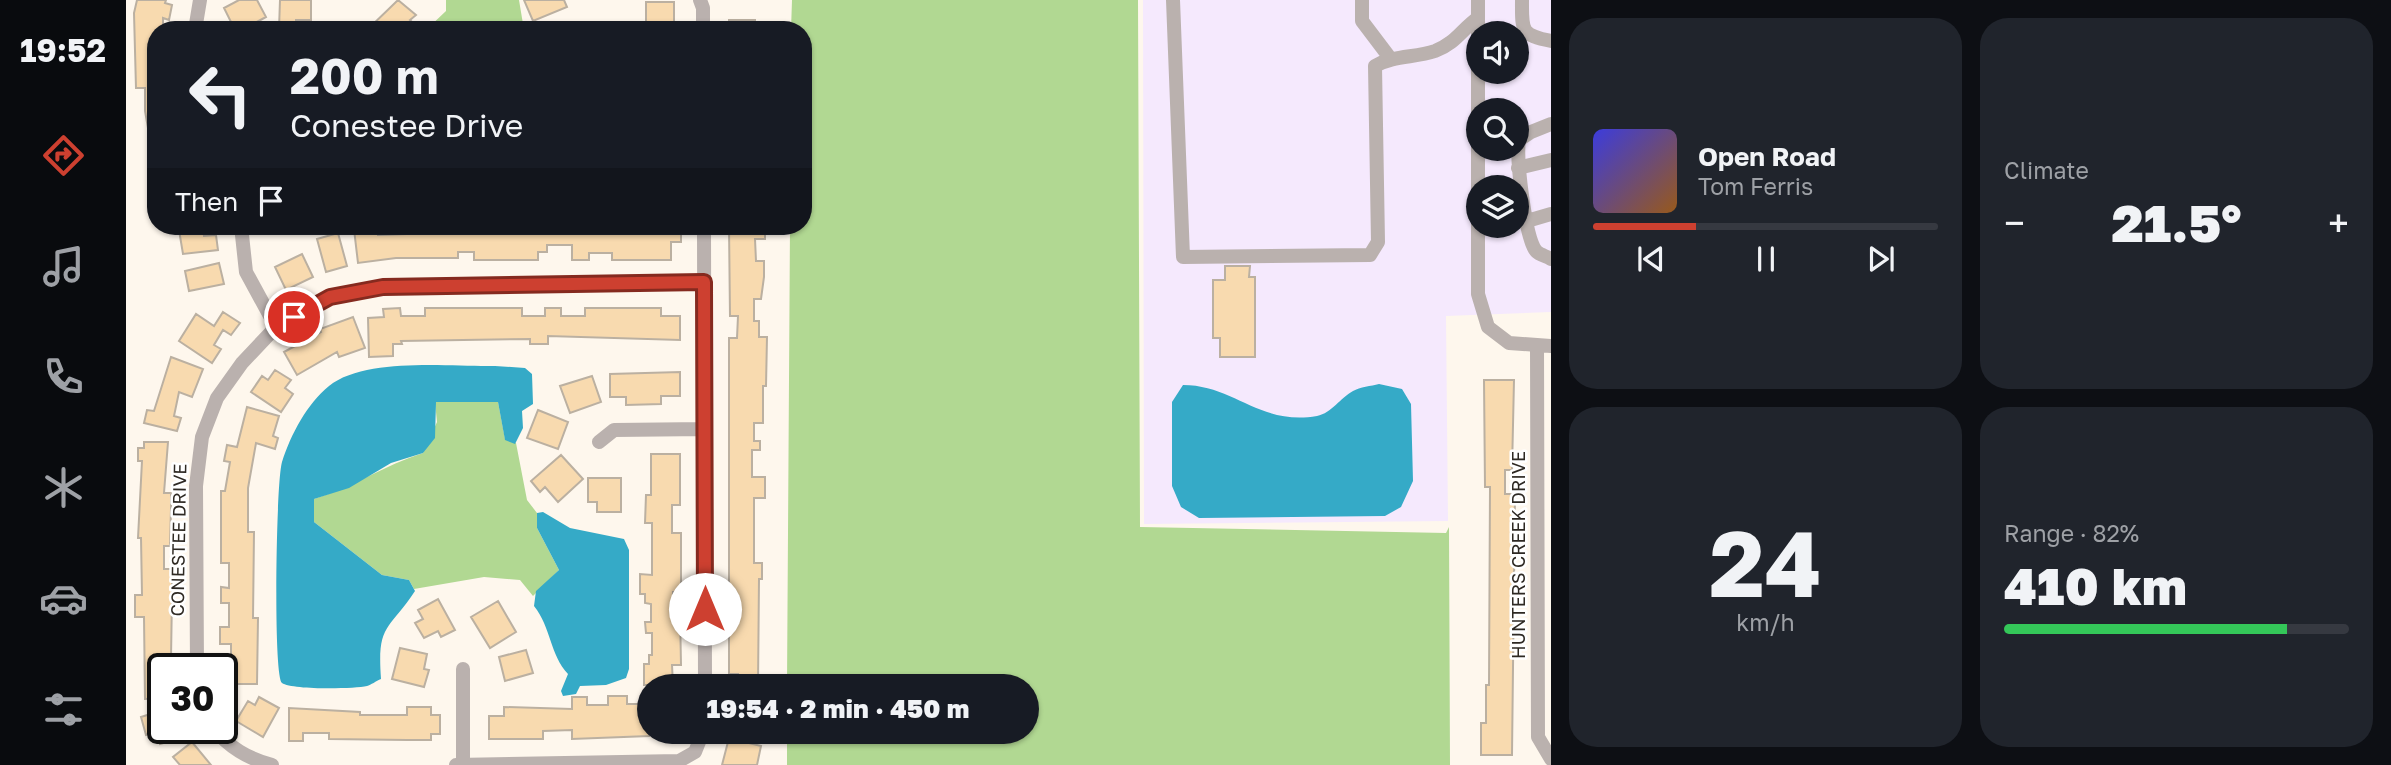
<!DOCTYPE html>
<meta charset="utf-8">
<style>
:root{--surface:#171b24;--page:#20242c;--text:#f1f3f6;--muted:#9ea1a6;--line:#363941;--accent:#cd4030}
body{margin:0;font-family:"Golos Text",sans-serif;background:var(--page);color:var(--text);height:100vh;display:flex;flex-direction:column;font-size:26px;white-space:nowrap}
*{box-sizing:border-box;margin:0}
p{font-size:23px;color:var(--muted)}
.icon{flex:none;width:38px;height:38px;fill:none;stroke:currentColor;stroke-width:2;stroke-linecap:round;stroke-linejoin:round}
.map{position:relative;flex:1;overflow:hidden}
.side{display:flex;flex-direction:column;gap:18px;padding:18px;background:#0d0f14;width:840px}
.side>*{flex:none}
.hud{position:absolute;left:21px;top:21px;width:665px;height:214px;border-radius:28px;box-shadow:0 2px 5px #0004;background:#171b24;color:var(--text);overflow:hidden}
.tools{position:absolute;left:1340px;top:21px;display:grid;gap:14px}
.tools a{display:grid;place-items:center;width:63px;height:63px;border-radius:50%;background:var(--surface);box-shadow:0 2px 5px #0004;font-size:35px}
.speed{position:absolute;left:21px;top:653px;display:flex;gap:14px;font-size:35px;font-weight:700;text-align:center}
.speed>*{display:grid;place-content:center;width:91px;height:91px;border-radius:50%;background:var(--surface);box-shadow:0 2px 5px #0004;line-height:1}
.speed .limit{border:4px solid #111;border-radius:10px;background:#fff;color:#111}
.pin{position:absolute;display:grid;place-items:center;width:60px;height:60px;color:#fff;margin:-30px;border:4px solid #fff;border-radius:50%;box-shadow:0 2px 7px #0007}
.me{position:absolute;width:77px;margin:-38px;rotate:0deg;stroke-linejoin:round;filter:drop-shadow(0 0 5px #0008)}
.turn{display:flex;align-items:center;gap:24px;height:147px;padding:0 28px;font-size:32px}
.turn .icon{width:91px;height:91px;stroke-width:2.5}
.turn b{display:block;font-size:49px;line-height:60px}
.then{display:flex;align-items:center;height:66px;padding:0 28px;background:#0003;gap:14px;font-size:26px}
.big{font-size:52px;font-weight:800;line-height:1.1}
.side .card{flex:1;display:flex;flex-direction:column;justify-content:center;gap:10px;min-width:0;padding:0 24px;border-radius:28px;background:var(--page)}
.side .dial{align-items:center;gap:0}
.dial b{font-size:91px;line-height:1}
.song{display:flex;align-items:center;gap:21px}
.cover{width:84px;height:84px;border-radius:10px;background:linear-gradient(135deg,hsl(240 70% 55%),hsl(30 70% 35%))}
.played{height:7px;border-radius:4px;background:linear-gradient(90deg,var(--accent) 30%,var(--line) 30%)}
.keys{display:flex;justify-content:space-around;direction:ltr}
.heat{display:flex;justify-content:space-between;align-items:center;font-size:38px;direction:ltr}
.charge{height:10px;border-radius:5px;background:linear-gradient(90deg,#34c759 82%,var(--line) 0)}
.side .tiles{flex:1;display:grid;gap:18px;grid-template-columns:repeat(2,1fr)}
.trip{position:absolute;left:511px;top:674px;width:402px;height:70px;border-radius:35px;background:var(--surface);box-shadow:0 2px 5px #0004;font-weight:800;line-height:70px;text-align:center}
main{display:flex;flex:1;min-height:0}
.tabs{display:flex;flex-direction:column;width:126px;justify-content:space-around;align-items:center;background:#090b0e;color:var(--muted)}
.tabs .icon{width:49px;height:49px}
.tabs .current{color:var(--accent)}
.tabs b{font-size:32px;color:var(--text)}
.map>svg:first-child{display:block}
.industrial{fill:#f5e9fd;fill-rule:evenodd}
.green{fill:#b1d892}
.water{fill:#35aac7}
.building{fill:#f8daaf;stroke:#bbb0a1;stroke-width:2}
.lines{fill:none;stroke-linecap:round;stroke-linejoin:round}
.minor{stroke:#bab1ae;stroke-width:14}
.route-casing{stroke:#852a1f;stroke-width:18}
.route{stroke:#cd4030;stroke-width:12}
.labels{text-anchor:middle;stroke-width:5;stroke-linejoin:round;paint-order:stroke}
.street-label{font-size:18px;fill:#2e2923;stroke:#fff}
</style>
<main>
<nav class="tabs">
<b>19:52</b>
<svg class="icon current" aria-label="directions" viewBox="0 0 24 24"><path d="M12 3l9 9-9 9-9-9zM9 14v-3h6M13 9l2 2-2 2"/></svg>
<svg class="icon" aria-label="music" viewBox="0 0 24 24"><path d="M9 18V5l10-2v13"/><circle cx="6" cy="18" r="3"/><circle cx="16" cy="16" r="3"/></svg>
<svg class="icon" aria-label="phone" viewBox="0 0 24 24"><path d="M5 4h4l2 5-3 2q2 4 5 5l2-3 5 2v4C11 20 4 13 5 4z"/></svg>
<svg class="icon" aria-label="climate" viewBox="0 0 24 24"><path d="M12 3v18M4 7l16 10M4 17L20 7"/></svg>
<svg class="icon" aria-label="car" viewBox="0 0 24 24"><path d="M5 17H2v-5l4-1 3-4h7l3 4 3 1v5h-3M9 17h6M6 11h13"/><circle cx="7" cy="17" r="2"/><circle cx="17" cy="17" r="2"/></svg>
<svg class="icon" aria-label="filters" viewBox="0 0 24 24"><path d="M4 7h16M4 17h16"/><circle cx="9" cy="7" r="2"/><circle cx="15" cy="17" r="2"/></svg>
</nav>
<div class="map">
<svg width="1425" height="765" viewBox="0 0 1425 765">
<rect width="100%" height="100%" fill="#fef7ed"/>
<path class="industrial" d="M1017 0H1425V312L1320 316 1322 521 1018 524ZM1353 33H1391V72H1353ZM1353 110H1391V149H1353ZM1353 187H1391V226H1353Z"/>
<path class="green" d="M320 0H393L398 30H300L320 11Z
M666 0H1012L1014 527 1320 533 1323 527 1324 765H661V732H901V686H661L664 226H677V30H665Z
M366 400 372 402 379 439 390 443 401 500 411 513V528L433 570 407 596 394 580 358 577 288 589 283 580 256 575 188 522V499C227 487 259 465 297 453L311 422 309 402Z"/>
<path class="water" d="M369 366 399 368 406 374 407 404 396 411 397 428 389 444 379 440 372 402H310L309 438 297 453 265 463 223 488 188 499V522L256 575 283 580 289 591C262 632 251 623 255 679 250 681 245 685 241 686 228 689 166 690 156 683 147 676 150 482 156 462 165 434 181 404 203 386 240 357 323 367 369 366Z
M1253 384 1276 389 1285 404 1287 481 1275 507 1259 516 1073 518 1055 507 1046 486V402L1057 385C1108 385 1134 426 1191 416 1206 413 1214 398 1227 391 1234 387 1245 386 1253 384Z
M417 512 444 528 498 539 503 550V669L500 678 480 685 454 686 450 694 437 696 435 691 442 674C424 655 425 627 408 606L410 591 433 570 411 528V513Z"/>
<path class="building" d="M11 0H40L39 3 46 5 43 20 37 18V30H30V144L25 145 19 111V88H10L8 13Z
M113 0H131L140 17 116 30H109L98 8Z
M154 0H185V20H170V30L153 29Z
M272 0 290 15 284 20 289 25 285 30H241Z
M398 0H438L441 7 407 21Z
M520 2H548V30H520Z
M603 20H629V30H603Z
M59 226H77L78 236 90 235 92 250 57 254 53 230 60 229Z
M251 226 252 235 309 233V226L555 227V242H545V260H486V253H463V260H446V245H421V252H412V260H348V252H332V258H270L232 263 228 229Z
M603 226H639V239H629L630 261H638V277L635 299H628V321H633V337H641L640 386H637V423H628V441H634V450H626V477H639V498H628V563H636V579H633L632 686H612V674H603V338H611L612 316H604Z
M212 233 221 266 200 272 191 239Z
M176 254 187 277 160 290 149 267Z
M93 263 98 284 63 291 59 271Z
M1099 266H1124L1123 277H1129V357H1094V338H1087V280H1099Z
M274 308 275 316H299V308H396V316H419V308H435V316H459V308H535V316H554V340L422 336V344H404V339L275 341 276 344H267V356L243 357 242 318 258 317 257 309Z
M97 312 114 323 105 335 97 330 88 345 95 349 86 363 53 341 70 314 88 326Z
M227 317 239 348 213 357 211 352 171 375 158 352 195 332 194 329Z
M45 357 77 369 66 397 53 392 48 416 55 418 51 431 18 423 21 410 28 411Z
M149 370 165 380 159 388 167 394 155 412 125 392 136 376 142 380Z
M554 372V396H535V404L500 405V397H484V374Z
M466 376 475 402 444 413 434 386Z
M1358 380H1388L1386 470H1379V494H1389L1386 755H1355V723H1360V685H1363L1364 487H1359Z
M121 407 153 416 147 436 152 438 149 449 130 443 122 488V532H128L127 618H132L131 684H96V669H105V644H94V627H103V603H95V587L103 588V563H95V491H99L104 462 98 461 101 445 111 447Z
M412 410 442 422 432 449 401 438Z
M18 442H42L38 493H45V509L44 546H38V569H46V595L45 659 43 668H37V698L19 699 18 617H9V595H16L15 538H12L16 461H12V448H18Z
M525 454H554V505H546V533H555V592H547V613H554L555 665H546L547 685H518V664H523V655H526V633H520L519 622H525V604L519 603V594H514V574L526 575V523H519L520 495H525Z
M435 455 457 479 432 502 419 487 414 492 405 481Z
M462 478H495V512H471V502H462Z
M312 599 329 630 315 637 312 631 298 638 289 623 297 619 292 610Z
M372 601 390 632 364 648 345 617Z
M274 648 301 654 298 669 303 670 298 687 266 679Z
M400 650 407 673 379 681 373 657Z
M482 696H501V704H513V710H523V736L446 739V730L417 731V739H363V716H378V707L446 709V697H461V705H482Z
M133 697 153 708 137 737 110 721 122 701 129 705Z
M281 707H305V715H314V734H305V740H281L203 739V733H177V741H163V708L234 712V715H281Z
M37 710V728H52L55 738 34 744 30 732 20 735 15 717Z
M603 738 635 746 631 765H596Z
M66 742 85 765H54L47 757Z"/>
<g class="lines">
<path class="minor" d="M574 0 577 8V30
M1047 0 1057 257 1244 255 1252 242 1249 66C1268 55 1289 58 1309 51 1330 43 1336 29 1352 18
M1236 0V21L1264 58
M1352 0V294L1362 327 1383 343 1425 346
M1396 0C1396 30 1394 35 1425 41
M69 30 74 0
M1425 124 1405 132 1393 140C1390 159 1399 237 1410 251 1414 255 1420 256 1425 259
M1392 168 1425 160
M1401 221 1425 214
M115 226 120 272 150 327
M578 226 579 686
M1411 346 1412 737 1425 759
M473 442 488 430 579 429
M71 668 70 486 76 437 91 398 116 363 150 327 204 297 257 287 578 282
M87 728C104 748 121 758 146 765
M330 765 553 761 569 752 577 732
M337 765V669"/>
</g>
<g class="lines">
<g class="route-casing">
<path id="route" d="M168 317 204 297 257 287 578 282 579 609"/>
</g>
<use href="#route" class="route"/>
</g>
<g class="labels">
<g class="street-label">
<text transform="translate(53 540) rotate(-89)" y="6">CONESTEE DRIVE</text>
<text transform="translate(1393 555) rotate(-90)" y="6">HUNTERS CREEK DRIVE</text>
</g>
</g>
</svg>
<div class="tools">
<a><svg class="icon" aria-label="sound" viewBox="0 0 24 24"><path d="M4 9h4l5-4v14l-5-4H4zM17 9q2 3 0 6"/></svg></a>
<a><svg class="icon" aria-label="search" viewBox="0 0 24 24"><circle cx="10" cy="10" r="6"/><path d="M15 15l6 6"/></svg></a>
<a><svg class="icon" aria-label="layers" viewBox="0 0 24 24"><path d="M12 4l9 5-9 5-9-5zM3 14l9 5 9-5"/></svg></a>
</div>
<div class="speed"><div class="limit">30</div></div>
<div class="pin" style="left:168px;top:317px;background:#d93025"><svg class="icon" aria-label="arrive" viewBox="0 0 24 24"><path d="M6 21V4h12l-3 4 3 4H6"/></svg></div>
<svg class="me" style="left:579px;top:609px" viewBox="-20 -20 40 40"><circle r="19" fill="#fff"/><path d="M0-13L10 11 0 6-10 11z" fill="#cd4030"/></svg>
<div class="trip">19:54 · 2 min · 450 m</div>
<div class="hud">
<div class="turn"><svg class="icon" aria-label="left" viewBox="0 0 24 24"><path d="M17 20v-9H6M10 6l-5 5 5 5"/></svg><div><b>200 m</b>Conestee Drive</div></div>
<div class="then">Then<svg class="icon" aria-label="arrive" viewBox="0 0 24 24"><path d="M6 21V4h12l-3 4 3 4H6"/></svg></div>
</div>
</div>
<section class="side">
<div class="tiles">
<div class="card">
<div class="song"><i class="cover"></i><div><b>Open Road</b><p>Tom Ferris</p></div></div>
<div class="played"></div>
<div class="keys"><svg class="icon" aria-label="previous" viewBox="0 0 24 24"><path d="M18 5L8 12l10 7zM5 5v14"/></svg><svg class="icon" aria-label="pause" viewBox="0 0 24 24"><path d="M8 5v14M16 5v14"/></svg><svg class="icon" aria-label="next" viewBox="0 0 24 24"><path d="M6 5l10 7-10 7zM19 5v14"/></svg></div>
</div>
<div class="card"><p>Climate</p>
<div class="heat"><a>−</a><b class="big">21.5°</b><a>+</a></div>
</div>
<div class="card dial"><b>24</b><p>km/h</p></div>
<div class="card"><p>Range · 82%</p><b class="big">410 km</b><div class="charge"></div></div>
</div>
</section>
</main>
